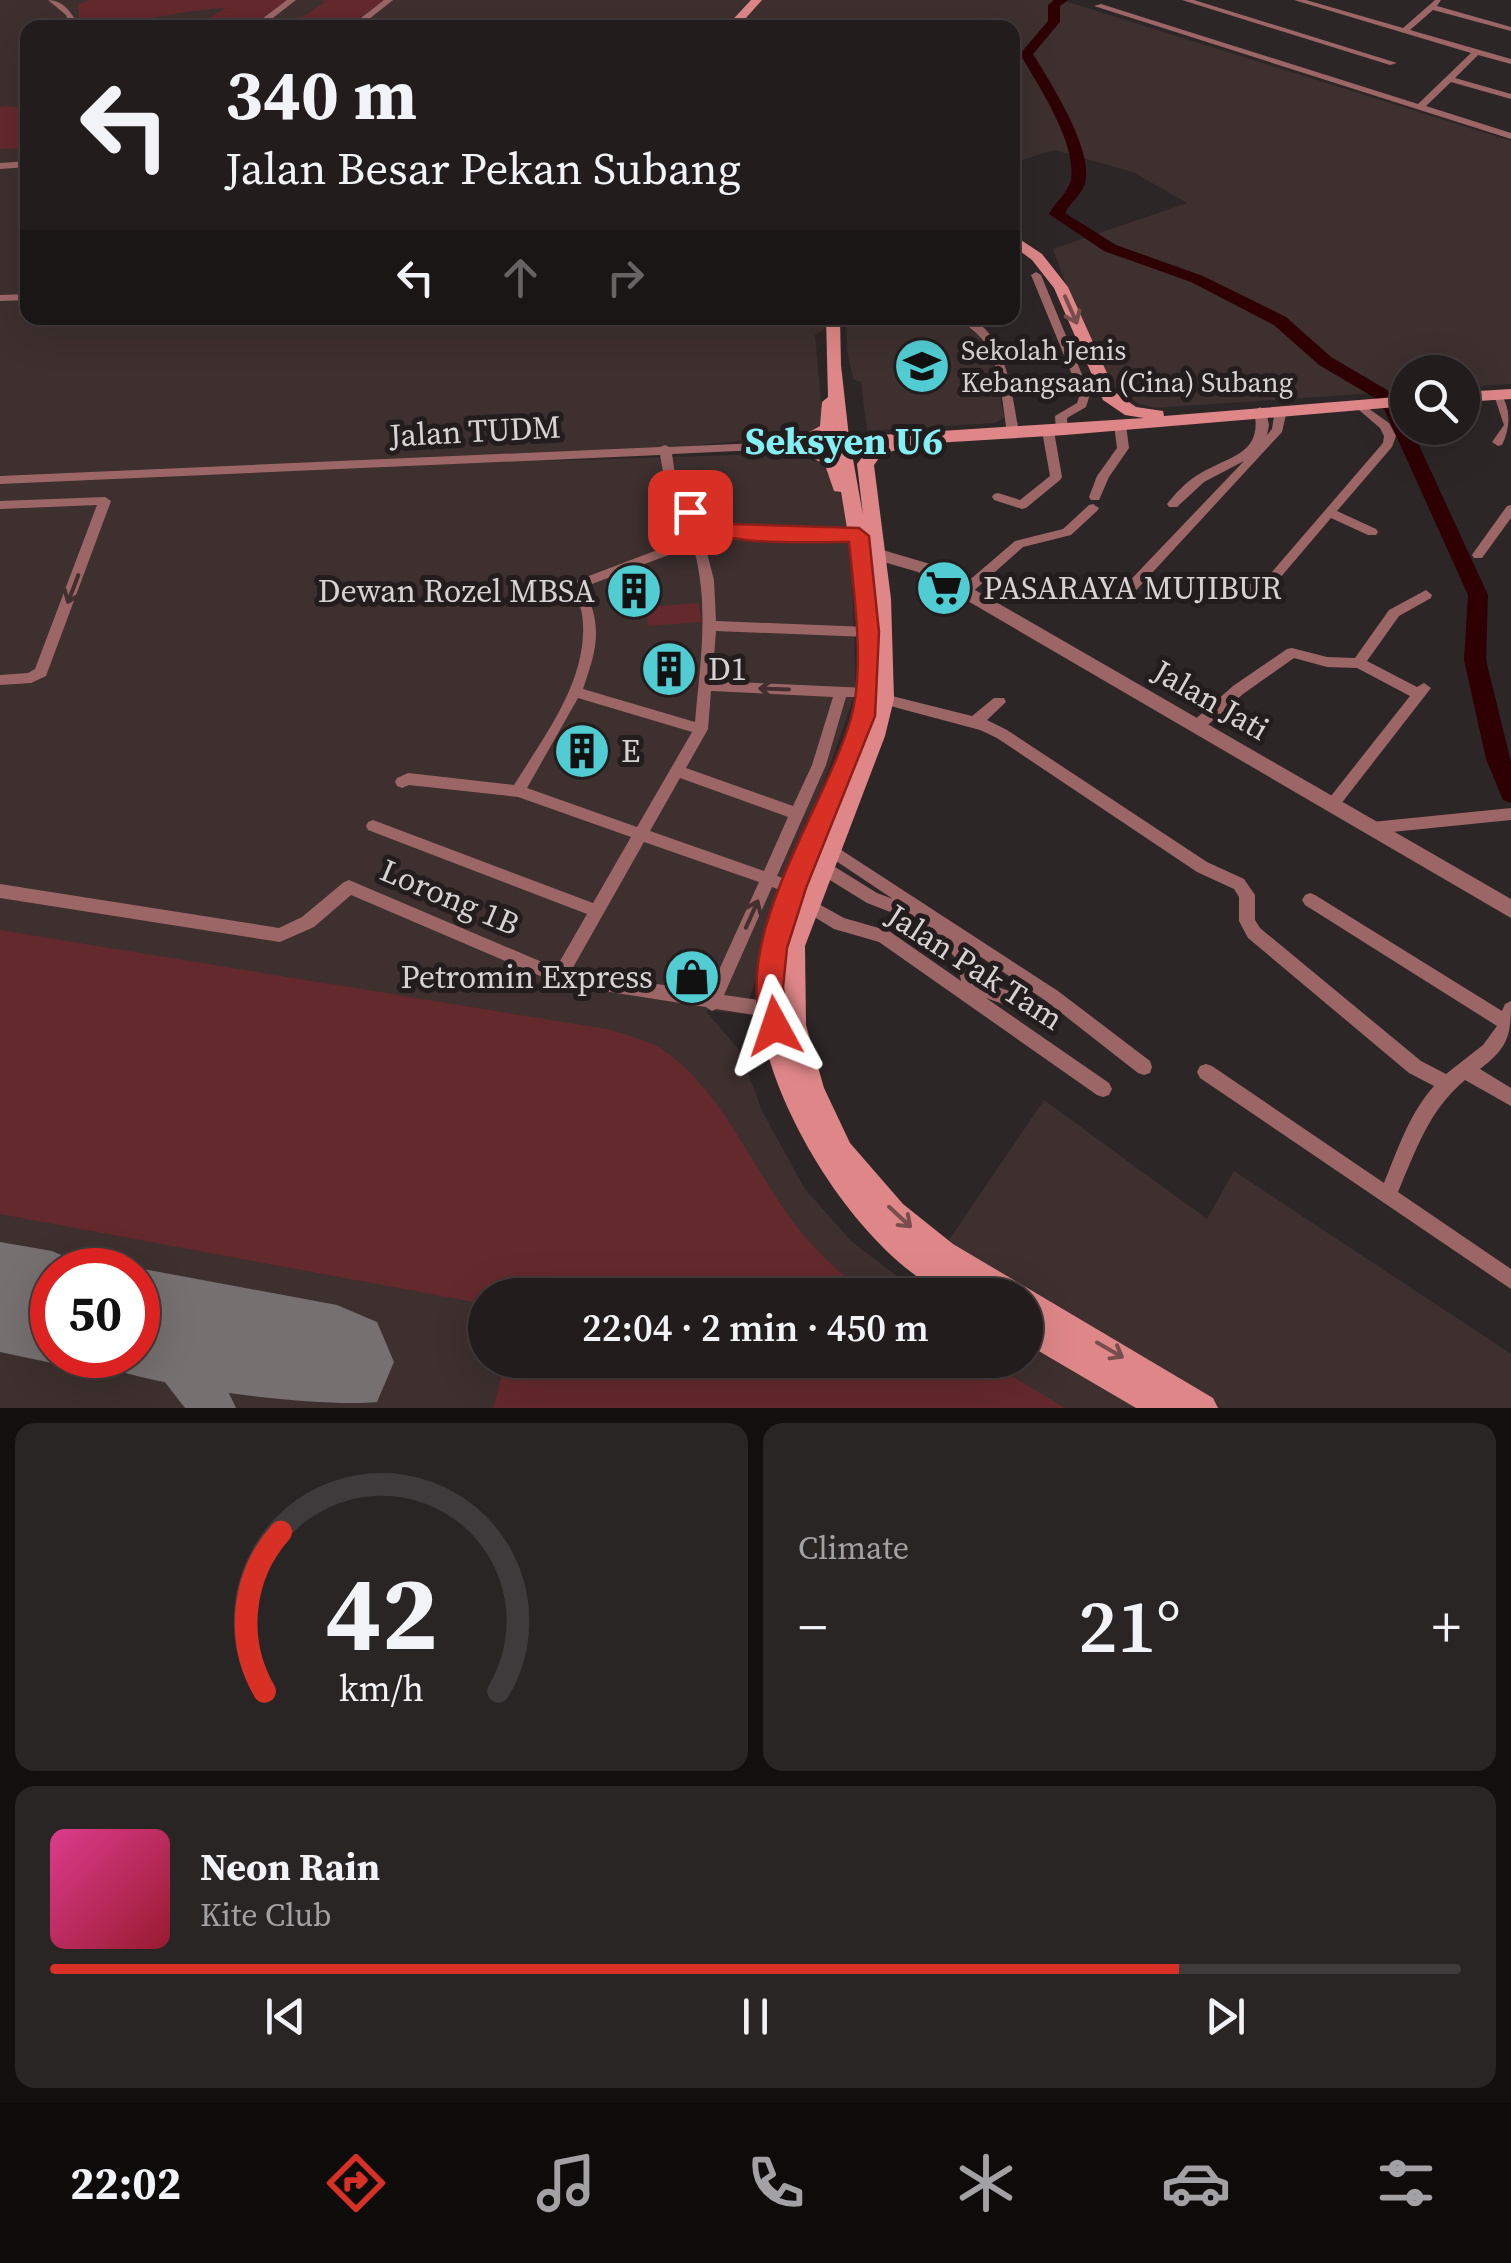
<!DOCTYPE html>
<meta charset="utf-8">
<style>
:root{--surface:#221c1c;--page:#2a2525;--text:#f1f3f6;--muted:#a2a1a3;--line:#3f3a3b;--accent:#d93025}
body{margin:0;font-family:"Source Serif 4",serif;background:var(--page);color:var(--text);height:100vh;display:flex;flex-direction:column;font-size:38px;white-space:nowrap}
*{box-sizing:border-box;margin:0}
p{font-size:32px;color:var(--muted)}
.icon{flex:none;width:55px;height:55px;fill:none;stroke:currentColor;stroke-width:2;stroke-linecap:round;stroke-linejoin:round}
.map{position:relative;height:1408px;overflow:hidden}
.panel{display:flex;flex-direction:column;gap:15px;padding:15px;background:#130f0f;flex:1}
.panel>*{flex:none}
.banner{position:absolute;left:20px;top:20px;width:1000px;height:305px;border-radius:20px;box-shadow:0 10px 40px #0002,0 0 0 2px var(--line);background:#221c1c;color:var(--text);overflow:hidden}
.tools{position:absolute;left:1390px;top:355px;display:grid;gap:20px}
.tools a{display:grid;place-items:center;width:90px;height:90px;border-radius:50%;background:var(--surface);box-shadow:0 10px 40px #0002,0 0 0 2px var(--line);font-size:50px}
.speed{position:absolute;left:30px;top:1248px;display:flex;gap:20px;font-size:50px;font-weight:700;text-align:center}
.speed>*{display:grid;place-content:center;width:130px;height:130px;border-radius:50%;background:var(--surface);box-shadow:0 10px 40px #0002,0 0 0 2px var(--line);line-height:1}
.speed .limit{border:15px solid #d22;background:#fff;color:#111}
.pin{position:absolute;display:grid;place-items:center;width:85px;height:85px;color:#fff;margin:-42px;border-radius:20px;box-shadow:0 5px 15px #0006}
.me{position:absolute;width:110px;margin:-55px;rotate:355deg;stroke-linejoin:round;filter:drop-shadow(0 0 8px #0008)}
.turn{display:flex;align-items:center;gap:35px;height:210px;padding:0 40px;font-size:45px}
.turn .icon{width:130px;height:130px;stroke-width:2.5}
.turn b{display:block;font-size:70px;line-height:85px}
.lanes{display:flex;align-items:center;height:95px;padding:0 40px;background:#0003;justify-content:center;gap:50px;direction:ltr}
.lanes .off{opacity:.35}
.big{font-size:75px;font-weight:600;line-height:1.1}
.panel .tile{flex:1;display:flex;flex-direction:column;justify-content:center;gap:15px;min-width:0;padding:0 35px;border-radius:20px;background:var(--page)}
.panel .dial{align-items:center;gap:0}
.dial svg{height:260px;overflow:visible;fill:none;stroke:var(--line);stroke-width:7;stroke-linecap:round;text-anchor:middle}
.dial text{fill:var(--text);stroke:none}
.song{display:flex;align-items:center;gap:30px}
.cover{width:120px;height:120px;border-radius:15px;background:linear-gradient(135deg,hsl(330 70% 55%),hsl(350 70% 35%))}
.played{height:10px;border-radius:5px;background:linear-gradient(90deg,var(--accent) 80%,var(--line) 80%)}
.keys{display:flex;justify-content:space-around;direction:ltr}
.heat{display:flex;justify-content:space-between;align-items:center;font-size:55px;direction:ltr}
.panel .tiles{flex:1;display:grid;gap:15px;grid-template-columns:1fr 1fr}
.tile:last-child{grid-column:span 2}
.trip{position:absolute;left:468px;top:1278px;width:575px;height:100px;border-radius:50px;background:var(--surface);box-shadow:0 10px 40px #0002,0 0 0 2px var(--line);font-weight:600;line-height:100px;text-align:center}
.tab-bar{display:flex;height:160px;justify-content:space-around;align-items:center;background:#0e0b0b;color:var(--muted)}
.tab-bar .icon{width:70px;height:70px}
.tab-bar .on{color:var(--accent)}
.tab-bar b{font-size:45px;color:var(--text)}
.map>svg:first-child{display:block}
.built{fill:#3d302f;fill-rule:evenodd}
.green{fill:#64292c}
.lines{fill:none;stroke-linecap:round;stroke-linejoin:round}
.river{fill:#2e0004;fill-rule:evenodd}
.taxiway{fill:#767070;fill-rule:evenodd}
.runway{fill:#767070;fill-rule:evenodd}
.minor{fill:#9d6666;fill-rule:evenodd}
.tertiary{fill:#9d6666;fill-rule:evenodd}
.secondary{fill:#df8788;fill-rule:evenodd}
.oneway{stroke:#784d4d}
.oneway2{stroke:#422f2f}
.route{fill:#d93025;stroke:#8d1f18;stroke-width:2.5}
.labels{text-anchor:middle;stroke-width:10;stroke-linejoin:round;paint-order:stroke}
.far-poi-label{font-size:28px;fill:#d7d3d3;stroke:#231d1d;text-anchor:start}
.street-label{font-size:32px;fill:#d7d3d3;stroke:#231d1d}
.poi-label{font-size:32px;fill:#d7d3d3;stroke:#231d1d;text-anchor:start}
.quarter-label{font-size:38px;font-weight:bold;fill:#84eff5;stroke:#231d1d}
</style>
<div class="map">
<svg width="1511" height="1408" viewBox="0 0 1511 1408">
<rect width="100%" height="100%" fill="#2d2626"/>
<path class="built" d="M0 0H1062L1511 141V384L1463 387 1462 372H1408L1407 391 1154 408 1137 403 1119 388 1106 390 1053 249 1187 203 1133 172 1054 150 1013 163 1012 28H28V318H827L825 329 815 335 823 423 807 434 548 461 794 453 822 464 836 484 850 522 856 690 744 1014 705 1010 740 1051 762 1111 805 1189 851 1241 915 1290 1044 1100 1207 1219 1234 1171 1511 1354V1408H0ZM52 1270H138V1355H52ZM485 1295H1025V1360H485Z
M846 318H951L966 326 981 337 992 352 1004 418 995 423 867 431 861 382 853 379 847 351Z"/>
<path class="green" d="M91 0H288L249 27H192L226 8C176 10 128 27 80 27L78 4Z
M322 0H384L347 27 272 28 301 18 325 2Z
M6 106 27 109V148L0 149V107Z
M699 603 701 622 648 626 647 607Z
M0 930 612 1030C628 1036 648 1040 662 1049 724 1092 752 1169 797 1227 818 1253 842 1276 870 1295H485V1304L0 1214Z
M506 1360H985L1065 1408H493Z"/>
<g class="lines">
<path class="river" d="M1054 0H1068L1060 6V22L1033 54C1050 82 1097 154 1084 186 1080 196 1070 203 1065 213L1116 245 1203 276 1286 317 1331 357 1387 390 1402 409 1408 428H1411L1488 595 1486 660 1511 762V803L1503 800 1486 759 1464 660 1468 595 1385 411 1375 398 1319 365 1274 325 1191 282 1104 251 1049 214C1055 203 1068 192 1071 180 1077 143 1038 85 1020 54L1048 21V5Z"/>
<path class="taxiway" d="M138 1308C183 1327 217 1363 236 1408H185L164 1381 134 1355H138Z"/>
<path class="runway" d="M0 1242 52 1251 91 1268 52 1270V1355H71L52 1363 0 1352Z
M138 1268 337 1305 377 1322 394 1362 377 1402C318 1408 158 1388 98 1364L95 1355H138V1270H133Z"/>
<path class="minor" d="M48 0C64 0 73 14 79 28H71L66 15Z
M287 0H296L260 28H250Z
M384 0H393L358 28H348Z
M1182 0H1194L1397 63 1390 65Z
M1294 0H1306L1403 28 1435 0H1441L1437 6 1511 27V31L1433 10 1410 30 1511 59V64L1478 55 1455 78 1511 94V99L1451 82 1426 106 1511 133V139L1094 6 1101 4 1418 104 1471 53Z
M25 90H28V107L20 98Z
M28 161V167L0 169V163Z
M1036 272 1041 275 1090 394 1086 407 1067 418 1068 430 1062 434 1056 430 1055 416 1077 403 1080 394 1031 275Z
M28 294V300L0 301V295Z
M958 318C1004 315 1013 399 1019 432L1017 435 1013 436 1007 432C1002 402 1001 365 982 339 975 331 966 325 958 318Z
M1499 392C1511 406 1511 427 1502 445L1498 446 1492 442 1504 425 1494 395Z
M1358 401 1389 423 1396 436 1392 447 1337 511 1376 529 1378 532 1376 535H1368L1331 518 1274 585 1251 593 1247 591 1245 588 1247 585 1266 579 1383 443 1384 436 1380 428 1352 404Z
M1260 407 1266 411 1269 425 1267 435 1272 429 1275 410 1277 408H1285L1287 410 1282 432 1128 599H1118L1117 596 1118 593 1244 461 1204 482 1177 507H1169L1167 504C1175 494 1185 483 1196 476 1226 456 1264 456 1254 411Z
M1120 421 1126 425 1129 448 1109 477 1099 500H1091L1089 497 1097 476 1117 448 1114 425Z
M1048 427 1054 431 1062 477 1060 480 1026 508 1022 509 994 500 992 497 994 494 998 493 1020 500 1050 476 1042 431Z
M843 439 849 443 847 446 672 454 678 494 705 517 730 527 859 532 865 536 859 540 729 535 718 531 707 553 714 580 716 621 868 627 875 632 868 637 716 631 712 681 867 688 872 689 874 693 872 697H846L826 765 777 876 798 883 801 888 798 893 793 895 772 887 724 995 773 1002 779 1005 781 1010 779 1015 773 1018 716 1009 712 1011 706 1007 559 984 351 895 314 927 280 942 0 898V884L279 928 302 917 344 882 349 880 556 968 587 914 368 830 366 826 368 822 373 820 593 903 631 837 518 797 409 785 402 788 397 786 395 782 397 778 408 773 514 785C545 735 591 676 582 614 580 604 575 594 571 585L573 582 681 541 703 537 708 527 697 523 668 499 660 455 0 484V476L660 447 665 445 669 447ZM698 546 695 553C709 609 700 665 695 722L583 689C597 648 603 628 584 587L687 548ZM711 691 833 697 812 765 793 806 686 768 708 729ZM578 698 692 732 637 827 527 788ZM680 778 788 817 764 871 650 831ZM644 842 759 882 709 992 571 971Z
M105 497 111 501 46 676 31 683 0 685V675L28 673 35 669 97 505 0 509V501Z
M1093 504 1099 508 1097 511 1071 535 1023 547 969 595H959L958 592 959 589 1015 541 1063 529 1089 505Z
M1511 505V518L1482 558H1474L1472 555 1474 552 1507 506Z
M1426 590 1432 595 1431 598 1399 616 1367 661 1417 687 1424 683 1431 688 1337 809 1332 811 1327 809 1325 805 1327 801 1410 696 1357 668 1327 667 1294 658 1243 694 1202 730H1192L1190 726 1192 722 1233 686 1287 649 1292 648 1327 657 1355 658 1389 610Z
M884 694 972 716 994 698H1004L1006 702 987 720 1007 730 1207 862 1244 879 1255 895V920L1260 928 1421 1061 1446 1074 1483 1045 1497 1026 1305 905 1302 900 1305 895 1310 893 1315 895 1502 1011 1505 1004 1511 1001C1511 1035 1509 1047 1480 1069L1511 1088V1106L1465 1080C1429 1110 1416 1150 1398 1192L1511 1269V1289L1200 1078 1197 1072 1200 1066 1206 1064 1212 1066 1384 1183C1398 1149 1409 1114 1434 1086L1409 1073 1248 938 1239 921V897L1234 889 1197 872 997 738 980 730 879 703 877 699 879 695Z
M1511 808V820L1372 834 1367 832 1365 828 1367 824 1372 822Z
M829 842 1058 991 1150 1061 1152 1067 1150 1073 1144 1075 1138 1073 1046 1001 969 949 973 957 976 974 986 983 1035 1000 1037 1005 1035 1010 1029 1013 986 998 1109 1083 1112 1089 1109 1095 1103 1097 1097 1095 879 942 834 929 803 910 800 905 803 900 808 898 844 918 889 931 961 981 957 960 942 942 906 918 867 903 817 872 814 867 817 862 822 860 827 862 877 893 893 899 824 853 821 848 824 843Z"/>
<path class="tertiary" d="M876 548 930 564 1511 899V918L918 572 870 558 868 554 870 550Z"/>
<path class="secondary" d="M751 0H762L737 28H725Z
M1012 234 1042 254 1068 287 1116 393 1136 407 1163 411 1164 416 1408 396V406L1065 435 918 444 882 454 874 465 891 599 894 699 885 736 805 946 806 1025 824 1088 850 1143 903 1204 953 1244 1213 1398 1218 1408H1136L1025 1343V1295C1005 1295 960 1301 944 1293 850 1247 742 1069 759 964 775 873 839 796 854 710 867 638 853 564 841 492L834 491 825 465 788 444 820 426 822 402 828 397 826 318H840L841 365 849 437 1144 418 1125 415 1103 400 1054 288 1032 260 1012 245ZM832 433 836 457 810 444ZM870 447 857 464 863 515 851 448Z
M1511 389V399L1462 402V392Z"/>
</g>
<defs><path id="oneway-shaft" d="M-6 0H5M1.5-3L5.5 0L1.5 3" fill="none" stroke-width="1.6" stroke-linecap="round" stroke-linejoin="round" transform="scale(2.5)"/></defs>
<g class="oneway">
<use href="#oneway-shaft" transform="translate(1071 310) rotate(66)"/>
<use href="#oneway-shaft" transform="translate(900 1217) rotate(43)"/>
<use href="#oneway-shaft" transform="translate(1110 1350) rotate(30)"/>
</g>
<g class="oneway2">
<use href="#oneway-shaft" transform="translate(73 589) rotate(111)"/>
<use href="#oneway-shaft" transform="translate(774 689) rotate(-178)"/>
<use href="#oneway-shaft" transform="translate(752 914) rotate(-66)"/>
</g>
<path class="route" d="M690 506 730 524 859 528 869 536 879 632 875 716 806 888 787 948 783 988 789 1026 785 1035 775 1039 766 1035C725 944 827 805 851 718 865 669 854 593 849 542 803 541 711 551 680 512Z"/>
<defs>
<g id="school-disc" transform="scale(2.875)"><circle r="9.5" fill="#51ccd2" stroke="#231d1d"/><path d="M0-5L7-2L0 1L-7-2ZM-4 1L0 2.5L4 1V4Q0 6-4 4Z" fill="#111"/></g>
<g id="supermarket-disc" transform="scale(2.875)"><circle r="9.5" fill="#51ccd2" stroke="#231d1d"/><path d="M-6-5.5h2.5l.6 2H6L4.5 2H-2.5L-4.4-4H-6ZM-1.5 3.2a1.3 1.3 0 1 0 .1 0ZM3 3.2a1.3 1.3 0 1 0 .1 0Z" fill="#111"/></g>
<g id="building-disc" transform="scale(2.875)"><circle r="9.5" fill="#51ccd2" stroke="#231d1d"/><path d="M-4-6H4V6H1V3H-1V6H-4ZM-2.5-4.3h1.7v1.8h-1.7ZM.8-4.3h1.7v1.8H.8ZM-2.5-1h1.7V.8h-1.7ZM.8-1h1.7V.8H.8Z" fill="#111"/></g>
<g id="shop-disc" transform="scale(2.875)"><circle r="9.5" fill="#51ccd2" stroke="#231d1d"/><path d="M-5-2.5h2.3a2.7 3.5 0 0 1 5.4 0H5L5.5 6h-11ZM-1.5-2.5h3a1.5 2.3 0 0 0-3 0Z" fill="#111"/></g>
</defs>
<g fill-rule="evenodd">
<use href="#school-disc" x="922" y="366"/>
<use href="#supermarket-disc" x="944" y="588"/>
<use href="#building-disc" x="634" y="591"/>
<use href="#building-disc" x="669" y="669"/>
<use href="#building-disc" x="582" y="751"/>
<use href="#shop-disc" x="692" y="977"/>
</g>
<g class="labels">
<g class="far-poi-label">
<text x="961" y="360">Sekolah Jenis<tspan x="961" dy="32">Kebangsaan (Cina) Subang</tspan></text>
</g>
<g class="street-label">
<text transform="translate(475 431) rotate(-3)" y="11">Jalan TUDM</text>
<text transform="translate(1211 700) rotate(30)" y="11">Jalan Jati</text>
<text transform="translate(450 897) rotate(23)" y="11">Lorong 1B</text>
<text transform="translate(975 967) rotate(33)" y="11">Jalan Pak Tam</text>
</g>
<g class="poi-label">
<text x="983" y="599">PASARAYA MUJIBUR</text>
<text x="595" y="602" text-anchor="end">Dewan Rozel MBSA</text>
<text x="708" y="680">D1</text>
<text x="621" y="762">E</text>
<text x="653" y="988" text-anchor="end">Petromin Express</text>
</g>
<g class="quarter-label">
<text x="844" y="454">Seksyen U6</text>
</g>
</g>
</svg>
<div class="tools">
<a><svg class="icon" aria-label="search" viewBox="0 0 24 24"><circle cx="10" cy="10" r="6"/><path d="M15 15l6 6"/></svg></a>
</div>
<div class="speed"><div class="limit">50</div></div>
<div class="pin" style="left:690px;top:512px;background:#d93025"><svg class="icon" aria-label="arrive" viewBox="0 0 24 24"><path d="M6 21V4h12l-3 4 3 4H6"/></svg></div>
<svg class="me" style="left:775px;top:1026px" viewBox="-20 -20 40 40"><path d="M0-17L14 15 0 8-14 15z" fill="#d93025" stroke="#fff" stroke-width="4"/></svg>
<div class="trip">22:04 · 2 min · 450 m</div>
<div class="banner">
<div class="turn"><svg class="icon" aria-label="left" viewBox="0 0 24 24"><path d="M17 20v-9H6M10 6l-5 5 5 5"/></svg><div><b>340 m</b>Jalan Besar Pekan Subang</div></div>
<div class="lanes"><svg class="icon" aria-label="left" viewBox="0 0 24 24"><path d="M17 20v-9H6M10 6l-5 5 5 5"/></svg><svg class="icon off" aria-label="ahead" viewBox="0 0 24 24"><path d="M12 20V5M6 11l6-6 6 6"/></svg><svg class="icon off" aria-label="right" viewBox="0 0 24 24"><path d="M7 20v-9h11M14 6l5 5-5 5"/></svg></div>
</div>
</div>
<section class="panel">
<div class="tiles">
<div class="tile dial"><svg viewBox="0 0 100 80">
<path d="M14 69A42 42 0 1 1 86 69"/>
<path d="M14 69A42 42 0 0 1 19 20" stroke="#d93025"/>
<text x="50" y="56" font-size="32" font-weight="700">42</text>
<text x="50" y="72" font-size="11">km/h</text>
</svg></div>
<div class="tile"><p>Climate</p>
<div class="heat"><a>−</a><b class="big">21°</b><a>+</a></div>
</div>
<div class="tile">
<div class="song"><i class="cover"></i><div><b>Neon Rain</b><p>Kite Club</p></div></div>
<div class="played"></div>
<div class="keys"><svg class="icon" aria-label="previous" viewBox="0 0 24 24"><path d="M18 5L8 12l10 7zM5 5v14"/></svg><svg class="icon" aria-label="pause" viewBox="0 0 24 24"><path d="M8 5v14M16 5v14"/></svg><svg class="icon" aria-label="next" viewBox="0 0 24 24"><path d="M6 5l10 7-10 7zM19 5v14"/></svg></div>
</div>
</div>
</section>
<nav class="tab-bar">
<b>22:02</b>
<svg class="icon on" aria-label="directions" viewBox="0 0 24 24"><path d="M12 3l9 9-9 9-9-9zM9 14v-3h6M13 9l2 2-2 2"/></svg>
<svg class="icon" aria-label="music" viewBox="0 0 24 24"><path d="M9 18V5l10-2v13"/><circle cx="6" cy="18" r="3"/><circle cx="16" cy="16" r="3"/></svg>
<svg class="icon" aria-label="phone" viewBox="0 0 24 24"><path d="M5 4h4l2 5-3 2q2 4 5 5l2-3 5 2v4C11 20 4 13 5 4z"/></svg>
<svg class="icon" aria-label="climate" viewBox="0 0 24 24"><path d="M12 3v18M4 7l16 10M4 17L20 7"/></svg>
<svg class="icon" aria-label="car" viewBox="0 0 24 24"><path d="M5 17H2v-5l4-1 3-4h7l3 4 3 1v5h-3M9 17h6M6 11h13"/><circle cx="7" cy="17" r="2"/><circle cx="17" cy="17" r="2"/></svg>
<svg class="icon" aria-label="filters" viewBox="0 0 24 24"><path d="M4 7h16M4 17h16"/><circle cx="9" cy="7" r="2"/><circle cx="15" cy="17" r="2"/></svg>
</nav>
